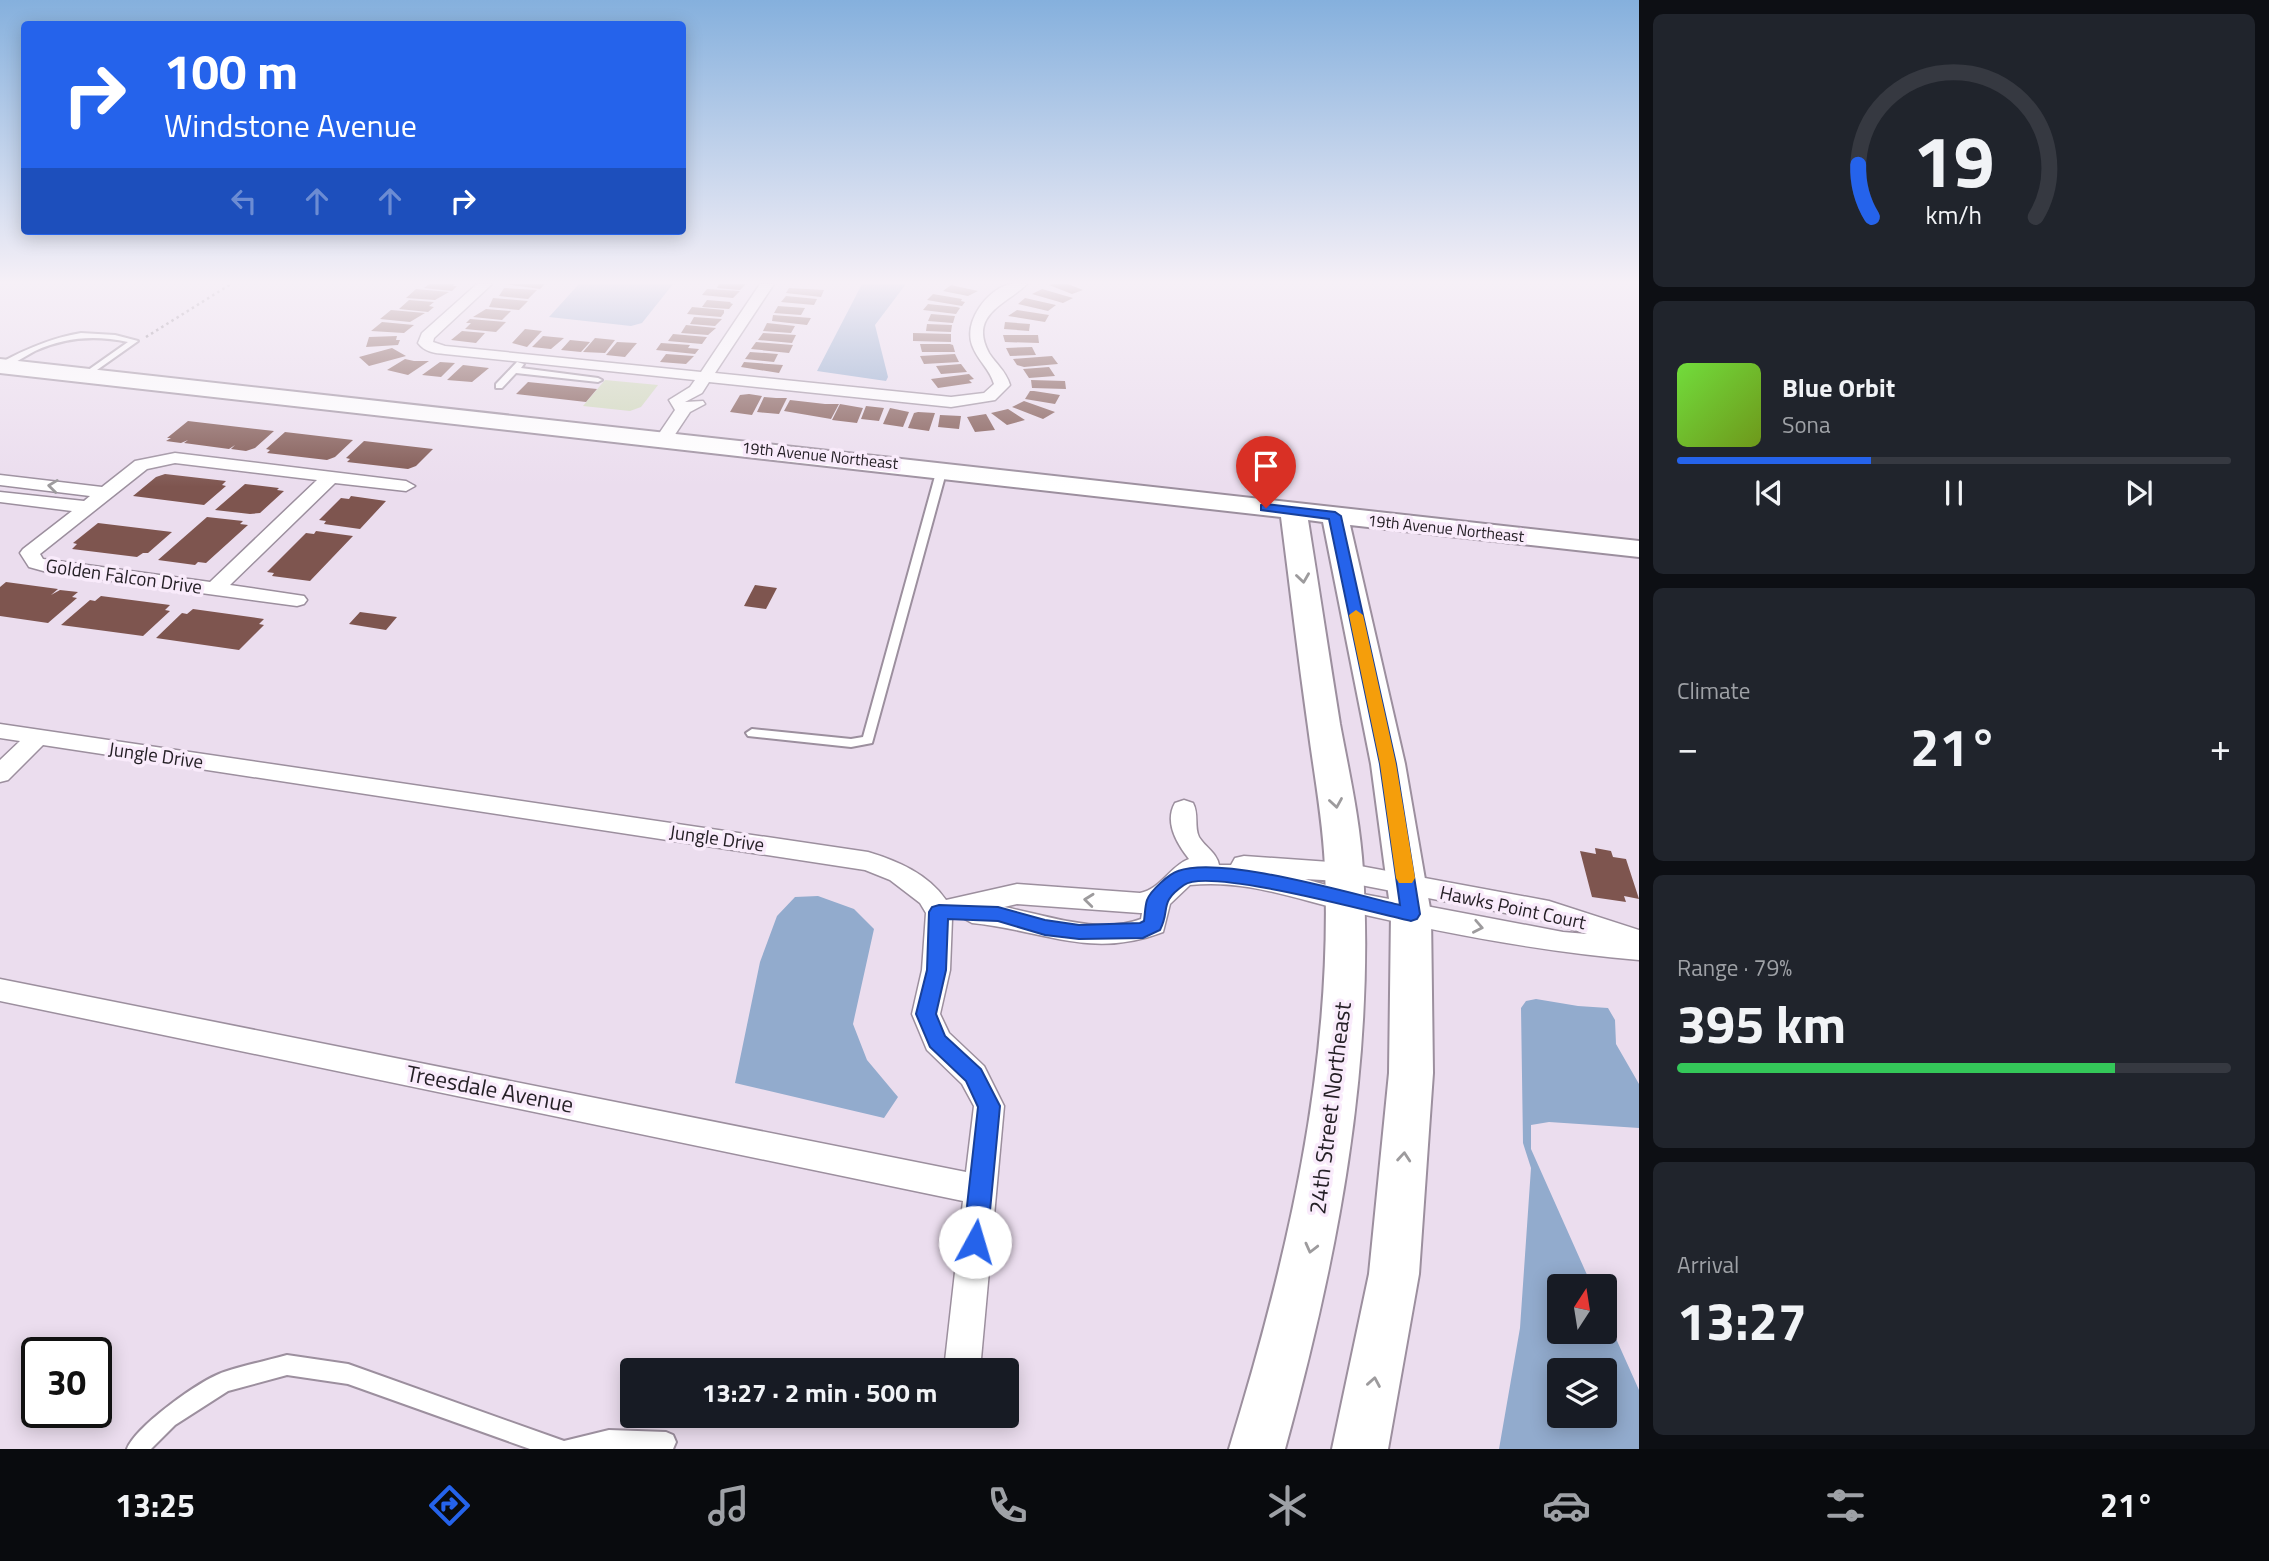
<!DOCTYPE html>
<meta charset="utf-8">
<style>
:root{--surface:#171b24;--page:#20242c;--text:#f1f3f6;--muted:#9ea1a6;--line:#363941;--accent:#2563eb}
body{margin:0;font-family:"Titillium Web",sans-serif;background:var(--page);color:var(--text);height:100vh;display:flex;flex-direction:column;font-size:26px;white-space:nowrap}
*{box-sizing:border-box;margin:0}
p{font-size:23px;color:var(--muted)}
.icon{flex:none;width:38px;height:38px;fill:none;stroke:currentColor;stroke-width:2;stroke-linecap:round;stroke-linejoin:round}
.map{position:relative;flex:1;overflow:hidden}
.sheet{display:flex;flex-direction:column;gap:14px;padding:14px;background:#0d0f14;width:630px}
.sheet>*{flex:none}
.top-card{position:absolute;left:21px;top:21px;width:665px;height:214px;border-radius:7px;box-shadow:0 4px 18px #0003;background:#2563eb;color:#fff;overflow:hidden}
.needle{width:46px;rotate:12deg}
.buttons{position:absolute;left:1547px;top:1274px;display:grid;gap:14px}
.buttons a{display:grid;place-items:center;width:70px;height:70px;border-radius:7px;background:var(--surface);box-shadow:0 4px 18px #0003;font-size:35px}
.speed{position:absolute;left:21px;top:1337px;display:flex;gap:14px;font-size:35px;font-weight:700;text-align:center}
.speed>*{display:grid;place-content:center;width:91px;height:91px;border-radius:50%;background:var(--surface);box-shadow:0 4px 18px #0003;line-height:1}
.speed .limit{border:4px solid #111;border-radius:10px;background:#fff;color:#111}
.pin{position:absolute;display:grid;place-items:center;width:60px;height:60px;color:#fff;margin:-72px -30px;border-radius:50% 50% 50% 0;rotate:-45deg;box-shadow:0 0 7px #0007}
.pin .icon{rotate:45deg}
.me{position:absolute;width:77px;margin:-38px;rotate:6deg;stroke-linejoin:round;filter:drop-shadow(0 0 5px #0008)}
.turn{display:flex;align-items:center;gap:24px;height:147px;padding:0 28px;font-size:32px}
.turn .icon{width:91px;height:91px;stroke-width:2.5}
.turn b{display:block;font-size:49px;line-height:60px}
.lanes{display:flex;align-items:center;height:66px;padding:0 28px;background:#0003;justify-content:center;gap:35px;direction:ltr}
.lanes .off{opacity:.35}
.big{font-size:52px;font-weight:700;line-height:1.1}
.sheet .widget{flex:1;display:flex;flex-direction:column;justify-content:center;gap:10px;min-width:0;padding:0 24px;border-radius:10px;background:var(--page)}
.sheet .dial{align-items:center;gap:0}
.dial svg{height:182px;overflow:visible;fill:none;stroke:var(--line);stroke-width:7;stroke-linecap:round;text-anchor:middle}
.dial text{fill:var(--text);stroke:none}
.song{display:flex;align-items:center;gap:21px}
.cover{width:84px;height:84px;border-radius:10px;background:linear-gradient(135deg,hsl(100 70% 55%),hsl(80 70% 35%))}
.played{height:7px;border-radius:4px;background:linear-gradient(90deg,var(--accent) 35%,var(--line) 35%)}
.keys{display:flex;justify-content:space-around;direction:ltr}
.heat{display:flex;justify-content:space-between;align-items:center;font-size:38px;direction:ltr}
.charge{height:10px;border-radius:5px;background:linear-gradient(90deg,#34c759 79%,var(--line) 0)}
.trip{position:absolute;left:620px;top:1358px;width:399px;height:70px;border-radius:7px;background:var(--surface);box-shadow:0 4px 18px #0003;font-weight:700;line-height:70px;text-align:center}
.tab-bar{display:flex;height:112px;justify-content:space-around;align-items:center;background:#090b0e;color:var(--muted)}
.tab-bar .icon{width:49px;height:49px}
.tab-bar .on{color:var(--accent)}
.tab-bar b{font-size:32px;color:var(--text)}
main{display:flex;flex:1;min-height:0}
.map>svg:first-child{display:block}
.green{fill:#ced8b8}
.water{fill:#92abcd;fill-rule:evenodd}
.building{fill:#7e554f}
.lines{fill:none;stroke-linecap:round;stroke-linejoin:round}
.lane-casing{stroke:#9c8f9e;stroke-width:4}
.street-casing{stroke:#9c8f9e;stroke-width:3}
.secondary-casing{stroke:#9c8f9e;stroke-width:4}
.path{stroke:#807782;stroke-width:2.5;stroke-dasharray:2.5 3.5;stroke-linecap:butt}
.lane{fill:#fff;fill-rule:evenodd}
.street{fill:#fff;fill-rule:evenodd}
.secondary{fill:#fff;fill-rule:evenodd}
.oneway{stroke:#9d9b9d}
.route{fill:#2563eb;stroke:#184099;stroke-width:2}
.slow{fill:#f59e0b}
.labels{text-anchor:middle;stroke-width:7;stroke-linejoin:round;paint-order:stroke}
.far-street-label{font-size:16px;fill:#252026;stroke:#f9ebfb}
.street-label{font-size:19px;fill:#252026;stroke:#f9ebfb}
.near-street-label{font-size:23px;fill:#252026;stroke:#f9ebfb}
</style>
<main>
<div class="map">
<svg width="1639" height="1449" viewBox="0 0 1639 1449">
<rect width="100%" height="100%" fill="#ebddee"/>
<path class="green" d="M605 380 658 385 641 407 630 411 583 406Z"/>
<path class="water" d="M579 284H673L642 323 631 326 549 317Z
M862 284H906L875 325 888 377 886 381 817 371Z
M818 896 854 909 874 929 853 1024 867 1060 898 1097 884 1118 735 1083 760 962 777 916 795 897Z
M1536 999 1578 1006 1608 1008 1615 1020 1616 1044 1639 1084V1128L1549 1122 1531 1125V1149L1592 1286H1559V1332H1605V1314L1639 1390V1449H1499L1520 1328 1531 1168 1523 1143 1521 1008 1526 1001ZM1559 1370H1605V1416H1559Z"/>
<path class="building" d="M429 284H455L453 286H457L452 291 424 288Z
M505 284H545L540 289Z
M719 284H746L740 290 717 288Z
M1053 284H1068L1083 290 1072 294 1049 285Z
M951 285 978 291 968 296 943 291Z
M504 288 537 290 528 299 499 296Z
M789 288 824 290 821 297 786 293Z
M416 289 449 292 435 300 406 298Z
M707 289 740 291 733 298 702 295Z
M1042 289 1073 298 1063 303 1032 294Z
M933 294 962 299 961 301 965 302 962 306 927 300Z
M786 296 817 299 814 305 781 302Z
M493 298 528 301 519 310 489 307Z
M1025 298 1056 305 1048 311 1018 304Z
M409 300 434 302 429 306 434 307 428 312 399 309Z
M707 300 731 302 730 303 733 304 729 309 702 307Z
M928 304 957 307 960 308 956 314 923 310Z
M778 306 805 308 801 315 774 313Z
M692 307 724 310V313L721 317 687 314Z
M486 309 511 311 502 320 473 317Z
M391 310 425 313 410 322 380 319Z
M1017 310 1049 315 1045 322 1008 316Z
M931 314 955 316 953 323 928 321Z
M773 315 811 318 807 325 772 321Z
M694 317 722 319 715 326 690 324Z
M470 319 506 322 496 332 465 329 471 323H466Z
M382 322 414 325 404 333 371 331Z
M1005 322 1030 324 1029 331 1004 329Z
M767 323 795 326 791 333 763 331Z
M927 324 952 325 951 332 926 331Z
M686 325 716 328 708 335 681 333Z
M525 329 542 331 527 347 512 343Z
M462 331 485 333 476 343 451 340Z
M763 333 796 335 792 343 758 340Z
M913 333 951 334V342L913 341Z
M673 334 707 337 702 344 668 341Z
M1003 335H1038L1039 343 1005 342Z
M397 336 396 340H400L398 345 366 347 369 337Z
M543 336 564 338 551 349 532 347Z
M595 338 615 340 605 353 583 352Z
M570 340 590 342 581 352 561 350Z
M617 342 637 343 625 357 606 355Z
M756 342 793 345 789 353 751 349Z
M661 343 690 345 688 348 699 349 695 354 656 350Z
M920 344H950L953 345 955 352H922Z
M1032 347 1036 355 1010 356 1006 348Z
M392 348 406 356 369 366 359 357Z
M750 352 778 354 774 362 745 359Z
M666 354 694 356 686 364 660 362Z
M955 354 959 362 924 364 920 356Z
M1052 356 1058 364 1024 367 1017 365 1013 359Z
M405 359 414 361H429L408 375 387 370Z
M440 362 455 363 441 377 422 375Z
M744 362 783 365 779 373 741 367Z
M961 364 967 372 941 374 936 366Z
M463 365 489 368 472 382 447 380Z
M1049 367 1055 376 1029 378 1023 369Z
M969 374 974 379 969 380 972 383 938 388 931 379Z
M1031 380 1065 381 1066 389 1032 388Z
M528 382 597 389 586 402 516 394Z
M1030 391H1034L1060 395 1055 404 1025 399Z
M749 394 762 396 752 415 730 412 740 395Z
M764 397 776 398H787L779 414 757 412Z
M790 400 825 404H839L831 419 784 411Z
M1024 401 1055 412 1043 419 1012 407Z
M840 404 863 408 857 423 832 420Z
M866 406 884 408 879 421 861 419Z
M890 408 909 412 903 427 883 424Z
M1008 409 1025 420 1007 425 991 413Z
M918 412 935 413 929 431 908 428 914 413Z
M986 414 995 430 975 432 967 417Z
M940 415 961 416 959 429 938 427Z
M188 421 274 431 255 448 246 451 231 449 235 445 229 449 184 443 188 440 181 443 166 441 171 438H167Z
M285 432 353 440 335 457 327 460 267 453 270 450 266 449Z
M364 441 433 449 416 466 408 469 347 462 350 459 346 458Z
M165 474 226 481 222 485 226 486 204 505 133 496 156 477Z
M245 484 279 488 277 490 284 491 260 513 250 514 215 510Z
M351 496 386 501 360 529 324 524 326 521 319 520 341 498 349 499Z
M207 517 243 521 240 524 248 525 206 563 198 562 195 565 158 560Z
M98 523 172 532 148 553H143L137 557 72 549 77 544 73 543Z
M316 531 353 536 310 581 272 576 274 573 267 572 306 533 314 534Z
M6 582 58 589 51 595 60 590 78 592 72 597 77 598 48 623 0 616V587Z
M755 585 777 588 766 609 744 606Z
M101 596 170 605 165 610 170 611 143 636 61 625 90 600 95 601Z
M193 609 264 619 259 624 264 625 239 650 156 638 182 613 187 614Z
M360 612 397 617 386 630 349 624Z
M1595 848 1611 851 1613 857 1626 859 1639 899 1624 896 1626 902 1592 897 1580 851 1596 854Z"/>
<g class="lines">
<g class="lane-casing">
<path id="lane" d="M81 333 115 335 138 341 87 377H84V373L128 342C95 335 65 337 35 351 24 357 12 365 0 368V363C26 349 51 338 81 333Z
M517 362 524 364 521 368 598 378 602 380 598 382 516 373 502 388H496V384Z
M942 466 947 469 872 743 851 747 748 736 746 733 752 729 851 739 863 737 937 469Z
M287 1355 348 1364 564 1441 609 1430 666 1432 673 1435 676 1442 673 1449H530L348 1384 287 1375 228 1391 175 1425 151 1449H127C136 1426 200 1380 224 1372 244 1365 266 1361 287 1355Z"/>
</g>
<g class="street-casing">
<path id="street" d="M477 284H492L434 338 433 342 445 346 701 372 760 284H774L715 373 951 397 984 393 994 384C990 369 977 360 972 345 964 322 986 290 1010 284 1015 283 1022 284 1027 284 1007 304 968 314 989 353 996 364 1006 371 1010 385L995 400 951 407 709 382 702 393 685 402 703 401 705 404 690 412 670 442 664 443 656 438 675 410 669 400 690 387 695 380 445 354C434 353 425 352 418 343L422 333Z
M175 453 406 481 415 486 406 491 335 483 230 585 304 596 307 600 304 604 297 606 47 572 29 567 20 553 23 549 72 511 0 502V492L84 501 90 496 0 485V475L102 487 135 461ZM175 463 317 480 210 582 43 559 40 554 147 469Z
M0 724 868 852C898 861 928 874 946 900L1017 884 1140 893C1161 889 1170 866 1189 859 1177 844 1164 822 1175 803L1184 800 1193 803C1199 814 1194 827 1199 837 1205 847 1217 853 1219 865H1231L1235 858 1244 856 1344 863 1549 901 1639 930V960C1541 952 1444 933 1348 911 1295 899 1246 879 1190 885L1170 904 1163 932C1090 960 1044 930 972 923L961 917 952 919 950 970 940 1014 949 1033 984 1066 1004 1106 980 1370H944L963 1201 0 1001V979L966 1172 974 1106 962 1084 927 1050 912 1014 922 970 926 913 920 903 890 880 865 870 43 745 8 780 0 782V760L20 741 0 738ZM1305 879 1340 881 1547 921 1587 934 1563 932 1347 891ZM1017 904 1140 913H1142L1141 919C1098 935 1047 915 1004 907Z"/>
</g>
<g class="secondary-casing">
<path id="secondary" d="M0 359 1639 541V557L1350 525 1405 764 1431 914 1433 1073 1419 1274 1388 1449H1332L1369 1274 1389 1073 1391 914 1371 764 1323 522 1308 520C1319 588 1329 656 1340 724 1349 772 1360 821 1363 870 1375 1067 1337 1260 1285 1449H1229C1287 1260 1333 1067 1325 868 1323 820 1314 774 1308 727 1298 657 1290 587 1281 517L0 373Z"/>
</g>
<path class="path" d="M146 337 231 284"/>
<use href="#lane" class="lane"/>
<use href="#street" class="street"/>
<use href="#secondary" class="secondary"/>
</g>
<defs><path id="oneway-chevron" d="M-2-3.5L2.5 0L-2 3.5" fill="none" stroke-width="1.6" stroke-linecap="round" stroke-linejoin="round" transform="scale(1.75)"/></defs>
<g class="oneway">
<use href="#oneway-chevron" transform="translate(53 486) rotate(-173)"/>
<use href="#oneway-chevron" transform="translate(1303 578) rotate(82)"/>
<use href="#oneway-chevron" transform="translate(1336 803) rotate(81)"/>
<use href="#oneway-chevron" transform="translate(1089 900) rotate(-174)"/>
<use href="#oneway-chevron" transform="translate(1478 927) rotate(11)"/>
<use href="#oneway-chevron" transform="translate(1404 1157) rotate(-85)"/>
<use href="#oneway-chevron" transform="translate(1311 1248) rotate(104)"/>
<use href="#oneway-chevron" transform="translate(1374 1382) rotate(-80)"/>
</g>
<linearGradient id="sky" x2="0" y2="1"><stop stop-color="#85b0dd"/><stop offset="0.58" stop-color="#f6f0f7"/><stop offset="1" stop-color="#f6f0f7" stop-opacity="0"/></linearGradient>
<rect width="1639" height="487" fill="url(#sky)"/>
<path class="route" d="M1266 504 1335 512 1341 516 1396 764 1420 914 1417 919 1411 921C1375 913 1208 867 1184 885 1158 903 1171 909 1160 930L1143 938 1079 939 1045 935 998 921 948 919 946 970 936 1014 945 1036 981 1069 1000 1106 987 1242 983 1250 975 1254 967 1250 963 1242 978 1107 966 1081 930 1047 916 1014 927 970 929 912 932 907 939 905 998 907 1045 920 1079 925 1140 923 1144 921C1145 914 1145 906 1147 900 1151 890 1169 874 1178 871 1221 855 1352 894 1400 905L1380 764 1329 519 1261 510V505Z"/>
<path class="slow" d="M1356 610 1363 615 1396 764 1415 878 1412 883H1399L1396 878 1380 764 1349 615Z"/>
<g class="labels">
<g class="far-street-label">
<text transform="translate(820 455) rotate(6)" y="6">19th Avenue Northeast</text>
<text transform="translate(1446 528) rotate(6)" y="6">19th Avenue Northeast</text>
</g>
<g class="street-label">
<text transform="translate(124 576) rotate(8)" y="7">Golden Falcon Drive</text>
<text transform="translate(156 755) rotate(8)" y="7">Jungle Drive</text>
<text transform="translate(717 838) rotate(8)" y="7">Jungle Drive</text>
<text transform="translate(1513 907) rotate(12)" y="7">Hawks Point Court</text>
</g>
<g class="near-street-label">
<text transform="translate(490 1089) rotate(11)" y="8">Treesdale Avenue</text>
<text transform="translate(1330 1108) rotate(-83)" y="8">24th Street Northeast</text>
</g>
</g>
</svg>
<div class="buttons">
<a><svg class="needle" viewBox="-14 -14 28 28"><path d="M0-13l5 13h-10z" fill="#e53935"/><path d="M0 13l5-13h-10z" fill="#9ea1a6"/></svg></a>
<a><svg class="icon" aria-label="layers" viewBox="0 0 24 24"><path d="M12 4l9 5-9 5-9-5zM3 14l9 5 9-5"/></svg></a>
</div>
<div class="speed"><div class="limit">30</div></div>
<div class="pin" style="left:1266px;top:508px;background:#d93025"><svg class="icon" aria-label="arrive" viewBox="0 0 24 24"><path d="M6 21V4h12l-3 4 3 4H6"/></svg></div>
<svg class="me" style="left:975px;top:1242px" viewBox="-20 -20 40 40"><circle r="19" fill="#fff"/><path d="M0-13L10 11 0 6-10 11z" fill="#2563eb"/></svg>
<div class="trip">13:27 · 2 min · 500 m</div>
<div class="top-card">
<div class="turn"><svg class="icon" aria-label="right" viewBox="0 0 24 24"><path d="M7 20v-9h11M14 6l5 5-5 5"/></svg><div><b>100 m</b>Windstone Avenue</div></div>
<div class="lanes"><svg class="icon off" aria-label="left" viewBox="0 0 24 24"><path d="M17 20v-9H6M10 6l-5 5 5 5"/></svg><svg class="icon off" aria-label="ahead" viewBox="0 0 24 24"><path d="M12 20V5M6 11l6-6 6 6"/></svg><svg class="icon off" aria-label="ahead" viewBox="0 0 24 24"><path d="M12 20V5M6 11l6-6 6 6"/></svg><svg class="icon" aria-label="right" viewBox="0 0 24 24"><path d="M7 20v-9h11M14 6l5 5-5 5"/></svg></div>
</div>
</div>
<section class="sheet">
<div class="widget dial"><svg viewBox="0 0 100 80">
<path d="M14 69A42 42 0 1 1 86 69"/>
<path d="M14 69A42 42 0 0 1 8 46" stroke="#2563eb"/>
<text x="50" y="56" font-size="32" font-weight="700">19</text>
<text x="50" y="72" font-size="11">km/h</text>
</svg></div>
<div class="widget">
<div class="song"><i class="cover"></i><div><b>Blue Orbit</b><p>Sona</p></div></div>
<div class="played"></div>
<div class="keys"><svg class="icon" aria-label="previous" viewBox="0 0 24 24"><path d="M18 5L8 12l10 7zM5 5v14"/></svg><svg class="icon" aria-label="pause" viewBox="0 0 24 24"><path d="M8 5v14M16 5v14"/></svg><svg class="icon" aria-label="next" viewBox="0 0 24 24"><path d="M6 5l10 7-10 7zM19 5v14"/></svg></div>
</div>
<div class="widget"><p>Climate</p>
<div class="heat"><a>−</a><b class="big">21°</b><a>+</a></div>
</div>
<div class="widget"><p>Range · 79%</p><b class="big">395 km</b><div class="charge"></div></div>
<div class="widget"><p>Arrival</p><b class="big">13:27</b></div>
</section>
</main>
<nav class="tab-bar">
<b>13:25</b>
<svg class="icon on" aria-label="directions" viewBox="0 0 24 24"><path d="M12 3l9 9-9 9-9-9zM9 14v-3h6M13 9l2 2-2 2"/></svg>
<svg class="icon" aria-label="music" viewBox="0 0 24 24"><path d="M9 18V5l10-2v13"/><circle cx="6" cy="18" r="3"/><circle cx="16" cy="16" r="3"/></svg>
<svg class="icon" aria-label="phone" viewBox="0 0 24 24"><path d="M5 4h4l2 5-3 2q2 4 5 5l2-3 5 2v4C11 20 4 13 5 4z"/></svg>
<svg class="icon" aria-label="climate" viewBox="0 0 24 24"><path d="M12 3v18M4 7l16 10M4 17L20 7"/></svg>
<svg class="icon" aria-label="car" viewBox="0 0 24 24"><path d="M5 17H2v-5l4-1 3-4h7l3 4 3 1v5h-3M9 17h6M6 11h13"/><circle cx="7" cy="17" r="2"/><circle cx="17" cy="17" r="2"/></svg>
<svg class="icon" aria-label="filters" viewBox="0 0 24 24"><path d="M4 7h16M4 17h16"/><circle cx="9" cy="7" r="2"/><circle cx="15" cy="17" r="2"/></svg>
<b>21°</b>
</nav>
